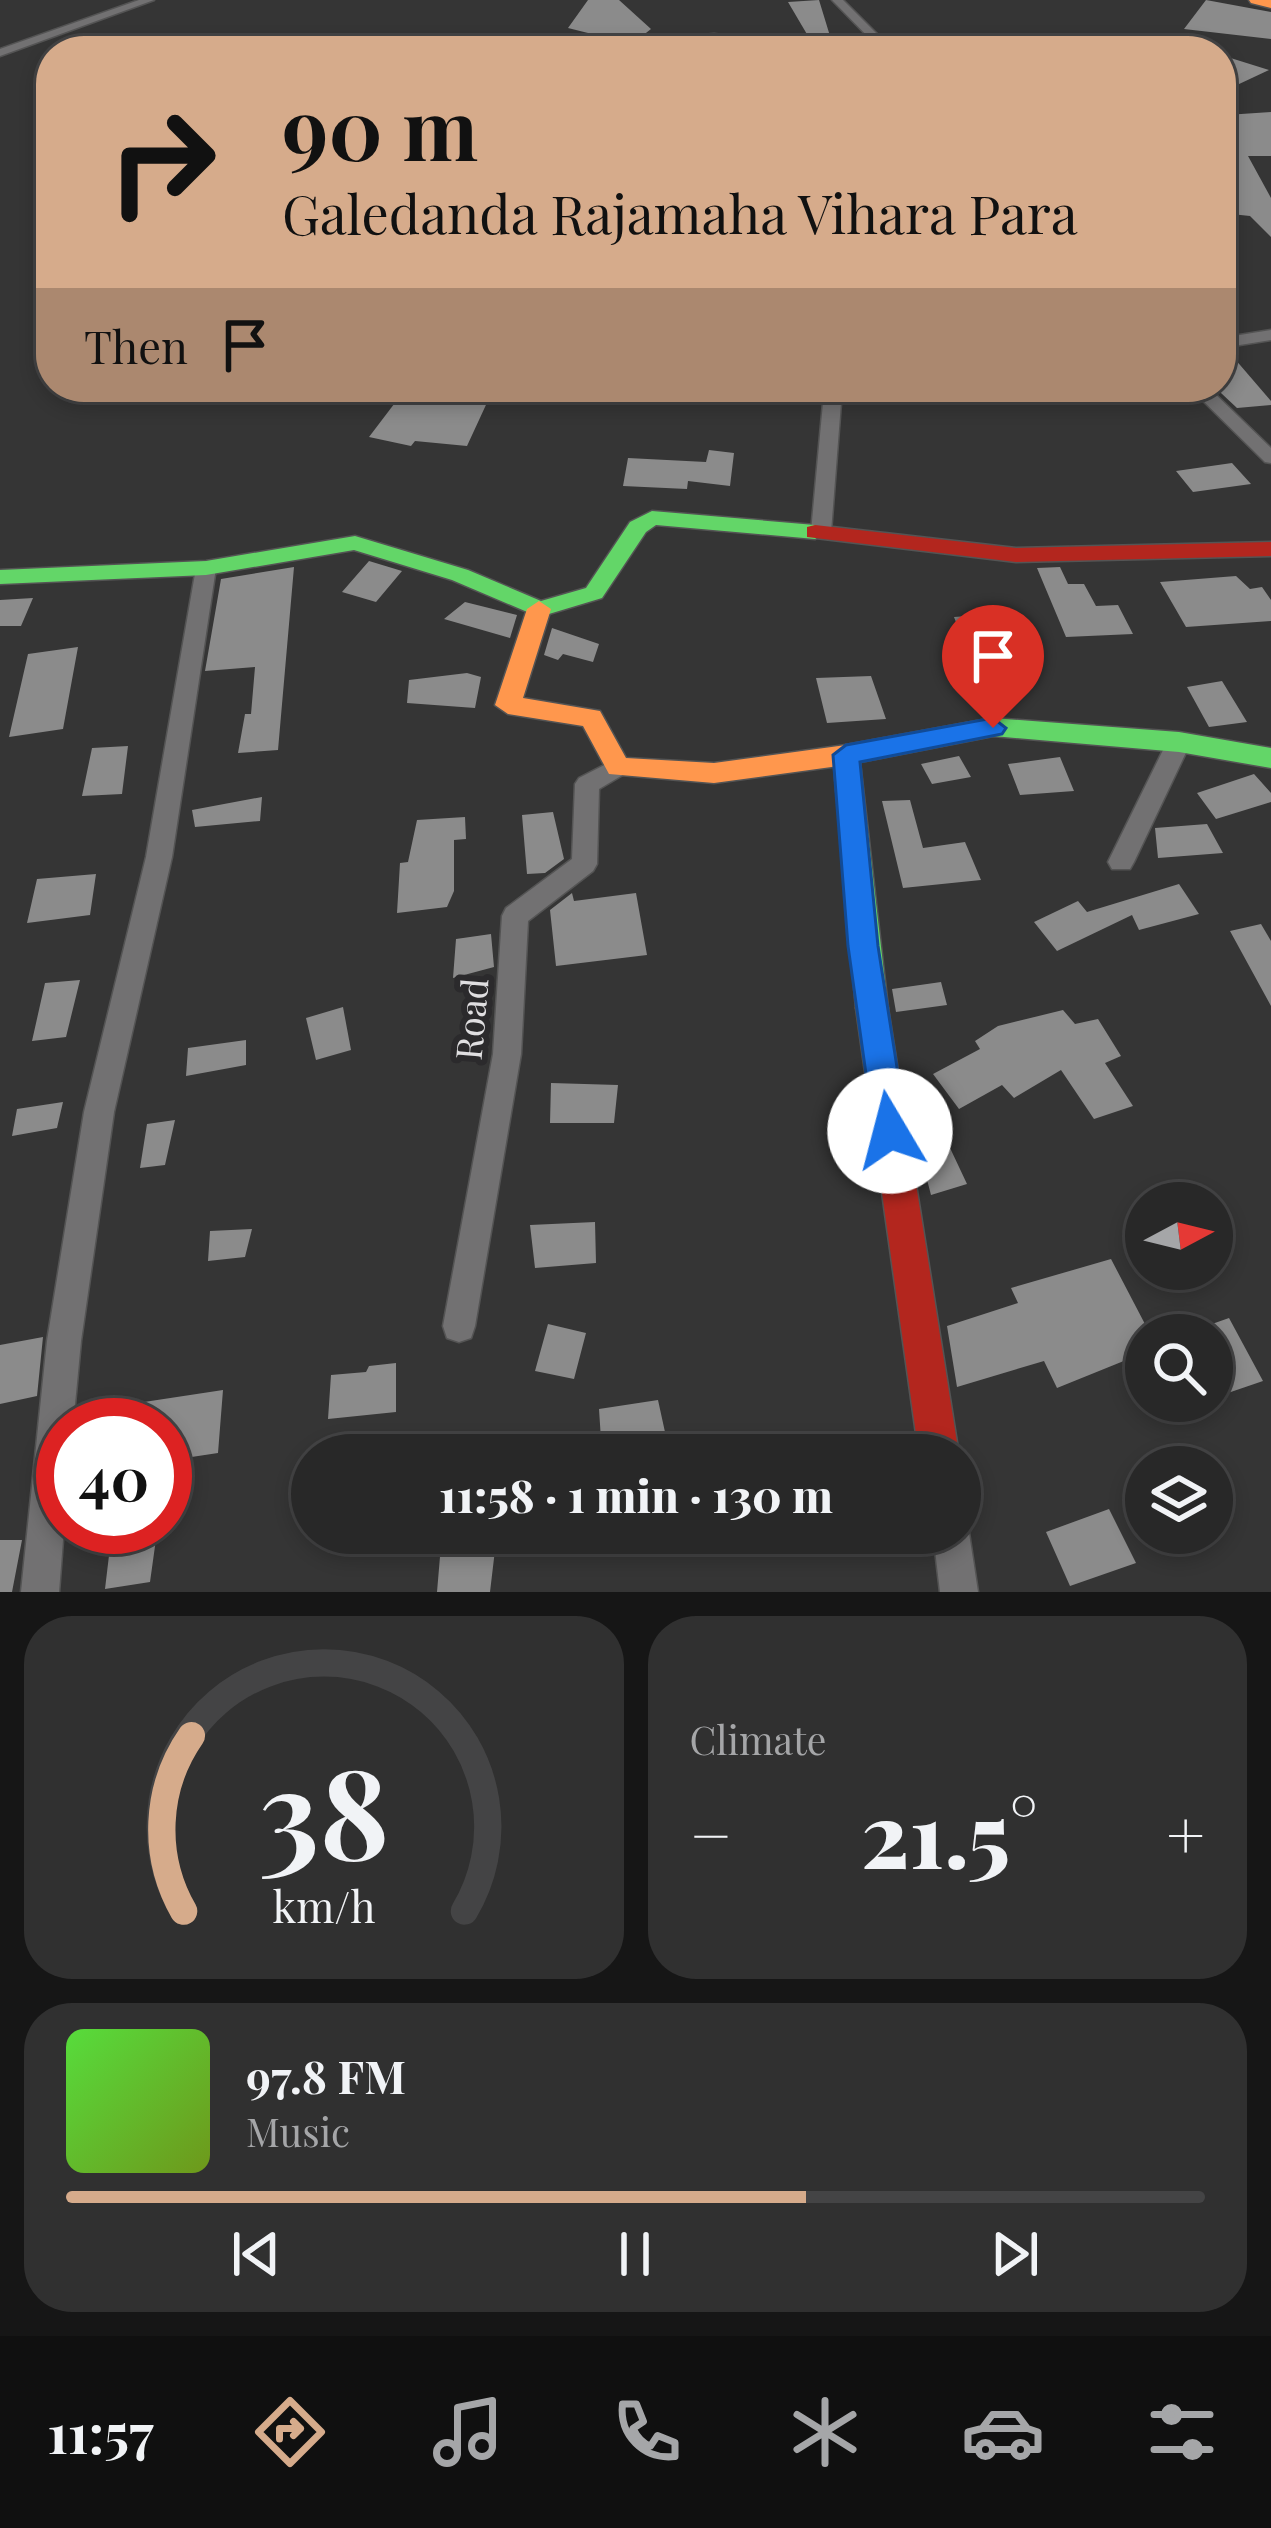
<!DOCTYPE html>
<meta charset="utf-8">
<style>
:root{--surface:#282828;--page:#303030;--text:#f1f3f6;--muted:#a5a6a8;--line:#444445;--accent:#d6ab8b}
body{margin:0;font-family:"Playfair Display",serif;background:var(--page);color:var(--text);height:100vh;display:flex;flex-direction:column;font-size:45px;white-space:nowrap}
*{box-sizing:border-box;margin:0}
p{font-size:39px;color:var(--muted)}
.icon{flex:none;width:66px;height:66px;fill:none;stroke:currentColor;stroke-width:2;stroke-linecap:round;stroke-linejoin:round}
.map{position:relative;height:1592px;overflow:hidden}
.panel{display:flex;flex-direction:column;gap:24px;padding:24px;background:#161616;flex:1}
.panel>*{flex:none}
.guide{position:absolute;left:36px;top:36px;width:1200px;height:366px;border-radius:48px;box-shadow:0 6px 18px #0003,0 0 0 3px var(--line);background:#d6ab8b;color:#111;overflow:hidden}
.needle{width:78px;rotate:83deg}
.fabs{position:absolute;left:1125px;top:1182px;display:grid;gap:24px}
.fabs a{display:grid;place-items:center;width:108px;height:108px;border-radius:50%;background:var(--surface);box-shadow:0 6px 18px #0003,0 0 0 3px var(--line);font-size:60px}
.speed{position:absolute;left:36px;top:1398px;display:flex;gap:24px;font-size:60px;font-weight:700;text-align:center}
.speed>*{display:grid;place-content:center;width:156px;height:156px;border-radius:50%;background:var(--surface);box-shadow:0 6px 18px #0003,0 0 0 3px var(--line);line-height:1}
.speed .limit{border:18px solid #d22;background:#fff;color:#111}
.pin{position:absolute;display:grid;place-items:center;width:102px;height:102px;color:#fff;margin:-123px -51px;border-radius:50% 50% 50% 0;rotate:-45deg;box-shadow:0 0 12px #0007}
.pin .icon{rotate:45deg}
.me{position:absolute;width:132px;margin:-66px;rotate:352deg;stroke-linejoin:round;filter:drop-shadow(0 0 9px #0008)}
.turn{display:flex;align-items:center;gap:42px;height:252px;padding:0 48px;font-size:54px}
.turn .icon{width:156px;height:156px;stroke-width:2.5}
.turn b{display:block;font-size:84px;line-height:102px}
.then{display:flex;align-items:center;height:114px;padding:0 48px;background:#0003;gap:24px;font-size:45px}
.big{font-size:90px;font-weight:800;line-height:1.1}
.panel .widget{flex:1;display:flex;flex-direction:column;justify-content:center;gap:18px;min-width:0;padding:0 42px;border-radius:48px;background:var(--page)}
.panel .dial{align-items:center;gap:0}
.dial svg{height:312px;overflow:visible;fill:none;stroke:var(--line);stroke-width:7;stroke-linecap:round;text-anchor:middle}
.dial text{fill:var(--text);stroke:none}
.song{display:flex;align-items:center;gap:36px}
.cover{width:144px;height:144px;border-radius:18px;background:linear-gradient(135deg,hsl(110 70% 55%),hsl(80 70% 35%))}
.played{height:12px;border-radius:6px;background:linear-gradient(90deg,var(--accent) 65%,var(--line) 65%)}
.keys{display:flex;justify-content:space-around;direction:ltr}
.heat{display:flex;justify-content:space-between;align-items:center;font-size:66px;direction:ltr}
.panel .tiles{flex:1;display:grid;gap:24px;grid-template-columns:1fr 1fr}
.widget:last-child{grid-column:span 2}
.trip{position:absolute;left:291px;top:1434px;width:690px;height:120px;border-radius:60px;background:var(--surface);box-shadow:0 6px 18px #0003,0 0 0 3px var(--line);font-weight:800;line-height:120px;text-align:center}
.dock{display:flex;height:192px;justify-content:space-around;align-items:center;background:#101010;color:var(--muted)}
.dock .icon{width:84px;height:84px}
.dock .on{color:var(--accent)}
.dock b{font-size:54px;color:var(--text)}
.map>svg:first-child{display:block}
.building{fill:#8b8b8b}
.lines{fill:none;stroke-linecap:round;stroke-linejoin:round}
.street-casing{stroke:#545454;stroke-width:3}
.fast-casing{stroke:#545454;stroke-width:3}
.slow-casing{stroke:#545454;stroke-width:3}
.jam-casing{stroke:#545454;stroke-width:3}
.street{fill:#727172;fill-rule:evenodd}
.fast{fill:#63d668;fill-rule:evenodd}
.slow{fill:#ff974d;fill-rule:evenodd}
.jam{fill:#b3261e;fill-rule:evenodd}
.route{fill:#1a73e8;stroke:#114b97;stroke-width:3}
.labels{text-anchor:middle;stroke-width:12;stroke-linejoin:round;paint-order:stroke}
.street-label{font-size:36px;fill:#e0dfe1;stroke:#2b2a2c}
</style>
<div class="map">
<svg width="1271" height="1592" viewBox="0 0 1271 1592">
<rect width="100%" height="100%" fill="#353535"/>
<path class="building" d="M588 0H619L651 29 632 44 568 28Z
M819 0 830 36H808L788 2Z
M1206 0 1271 12V39L1184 29Z
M1221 55 1269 70 1237 85 1221 76Z
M1221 105 1226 115 1271 112V156H1248L1271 198V237L1250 216 1231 214 1221 169Z
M1228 351 1271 401V405L1237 408 1221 393V352Z
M407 387 491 394 467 446 415 441 411 446 369 437Z
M709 450 734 453 730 486 688 481 687 489 623 486 628 458 706 462Z
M1232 463 1251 484 1193 492 1176 471Z
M369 561 402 571 376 602 342 592Z
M294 567 278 750 238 753 245 714H251L255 667 205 671 221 579Z
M1060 567 1068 584H1084L1096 606 1118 605 1133 634 1066 637 1037 568Z
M1236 576 1250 589 1262 587 1271 600V621L1186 627 1160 582Z
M33 598 21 626H0V600Z
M465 602 517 615 510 638 444 619Z
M993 614 1009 650 968 653 954 617Z
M552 628 599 644 593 662 563 654 558 660 544 655Z
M78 647 63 729 9 737 28 654Z
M467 673 481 677 475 708 407 703 409 680Z
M871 676 886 719 827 723 816 678Z
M1222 681 1247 722 1209 727 1187 687Z
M128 746 122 794 82 796 92 748Z
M959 756 971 777 932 784 921 764Z
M1060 757 1074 791 1020 795 1008 764Z
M1254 774 1271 793V802L1216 819 1197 793Z
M262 797 260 821 195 827 192 810Z
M910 800 923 848 965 842 981 880 903 888 882 801Z
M553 812 564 859 545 873 527 874 522 815Z
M465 817 466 839 454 840V891L447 907 397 913 400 863 408 862 417 820Z
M1207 824 1223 853 1158 858 1155 828Z
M96 874 90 915 27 923 37 879Z
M1179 884 1199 914 1139 930 1132 915 1057 951 1034 922 1078 901 1087 912Z
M572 893 574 901 636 893 647 955 556 966 550 910Z
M1261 924 1271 941V1006L1230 931Z
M491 934 494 967 453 978 456 939Z
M80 980 66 1037 32 1041 45 983Z
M941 982 947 1005 896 1012 892 989Z
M343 1007 351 1050 316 1060 306 1018Z
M1063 1010 1075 1024 1098 1019 1121 1056 1105 1063 1133 1106 1094 1119 1061 1070 1014 1098 1002 1085 959 1109 933 1074 980 1049 975 1041 998 1026Z
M246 1040V1065L186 1076 188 1048Z
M551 1083 618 1085 614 1123H550Z
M63 1102 57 1128 12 1136 17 1109Z
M175 1120 165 1165 140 1168 147 1124Z
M943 1133 967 1184 931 1195 917 1141Z
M595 1222 596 1263 535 1268 530 1225Z
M252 1229 245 1257 208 1261 210 1231Z
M1111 1259 1146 1326V1352L1057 1388 1044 1361 957 1387 947 1326 1018 1303 1011 1288Z
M1229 1318 1263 1381 1222 1395 1212 1375V1324Z
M548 1324 586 1333 574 1379 535 1371Z
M43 1337 37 1396 0 1404V1345Z
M396 1363V1412L328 1419 331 1375 366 1372 369 1366Z
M223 1390 218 1453 165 1461V1425H142L144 1402Z
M658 1400 670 1455H602L599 1409Z
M1109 1509 1136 1563 1070 1586 1046 1532Z
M442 1533H497L490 1592H437Z
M156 1539 150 1582 105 1589 110 1547Z
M0 1540H22L12 1592H0Z"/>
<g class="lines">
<g class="street-casing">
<path id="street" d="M139 0H154L0 56V49Z
M832 0H843L894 51H882Z
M714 34 748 38 785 51 714 41 644 51 680 37Z
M1271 330V340L1221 348V338Z
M1189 387H1208L1271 448V463L1265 462Z
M832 398 841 403 831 532 821 538 811 532 823 403Z
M206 562 216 568 172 857 114 1112 81 1341 73 1425H63L64 1527 59 1592H21L47 1341 84 1112 146 857 196 568Z
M1179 733 1191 742 1134 862 1130 869H1112L1108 862 1167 742Z
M618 758 630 767 626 773 599 789 597 864 593 871 528 921 521 1054 475 1326 471 1338 459 1342 447 1338 443 1326 493 1054 502 916 506 908 572 859 575 784 579 778Z
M960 1518 969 1533 978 1592H940L933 1533H960Z"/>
</g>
<g class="fast-casing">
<path id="fast" d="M652 511 815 525 826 532 815 539 656 525 646 532 602 598 539 617 452 580 354 550 206 575 0 584V570L206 561 355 536 468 570 541 601 586 588 630 522Z
M993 718 1179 732 1271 748V768L1179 752 993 736 860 762 888 1008 883 1018 872 1022 861 1018 856 1008 833 755 846 745Z"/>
</g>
<g class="slow-casing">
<path id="slow" d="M1249 0H1271V8L1251 3Z
M539 601 551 609 523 698 600 711 626 758 714 763 846 745 859 755 846 765 714 783 609 774 583 726 508 714 495 705 527 609Z"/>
</g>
<g class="jam-casing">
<path id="jam" d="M815 525 1016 548 1271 542V556L1016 562 807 537V527Z
M872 994 883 998 888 1008 959 1455H919L856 1008 861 998Z"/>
</g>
<use href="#street" class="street"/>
<use href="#fast" class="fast"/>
<use href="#slow" class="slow"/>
<use href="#jam" class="jam"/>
</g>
<path class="route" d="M993 718 1006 728 1002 734 860 762 878 946 907 1131 902 1142 890 1147 878 1142 874 1131 848 946 833 755 846 745Z"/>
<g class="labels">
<g class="street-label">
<text transform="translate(472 1019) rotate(-85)" y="13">Road</text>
</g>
</g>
</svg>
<div class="fabs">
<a><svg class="needle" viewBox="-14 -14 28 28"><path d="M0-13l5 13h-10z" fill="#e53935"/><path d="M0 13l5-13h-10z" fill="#a5a6a8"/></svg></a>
<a><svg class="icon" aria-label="search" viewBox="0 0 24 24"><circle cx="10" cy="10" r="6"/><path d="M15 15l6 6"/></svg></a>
<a><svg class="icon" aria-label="layers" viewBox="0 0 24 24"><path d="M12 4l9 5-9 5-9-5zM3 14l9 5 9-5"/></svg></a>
</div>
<div class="speed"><div class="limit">40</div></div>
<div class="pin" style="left:993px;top:728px;background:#d93025"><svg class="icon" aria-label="arrive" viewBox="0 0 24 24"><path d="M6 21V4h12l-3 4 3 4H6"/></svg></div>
<svg class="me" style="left:890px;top:1131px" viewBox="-20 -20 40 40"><circle r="19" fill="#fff"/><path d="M0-13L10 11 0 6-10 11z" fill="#1a73e8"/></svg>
<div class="trip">11:58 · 1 min · 130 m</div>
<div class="guide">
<div class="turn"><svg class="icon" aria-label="right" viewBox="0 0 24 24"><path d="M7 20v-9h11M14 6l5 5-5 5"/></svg><div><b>90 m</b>Galedanda Rajamaha Vihara Para</div></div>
<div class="then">Then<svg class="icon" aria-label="arrive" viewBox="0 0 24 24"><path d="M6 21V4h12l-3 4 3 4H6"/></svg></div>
</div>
</div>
<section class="panel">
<div class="tiles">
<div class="widget dial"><svg viewBox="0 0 100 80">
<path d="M14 69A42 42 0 1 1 86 69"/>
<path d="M14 69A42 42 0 0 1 16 24" stroke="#d6ab8b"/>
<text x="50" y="56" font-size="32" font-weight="700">38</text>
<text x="50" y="72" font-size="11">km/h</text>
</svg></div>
<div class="widget"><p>Climate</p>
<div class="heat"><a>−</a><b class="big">21.5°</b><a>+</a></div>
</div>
<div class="widget">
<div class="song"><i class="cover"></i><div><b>97.8 FM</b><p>Music</p></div></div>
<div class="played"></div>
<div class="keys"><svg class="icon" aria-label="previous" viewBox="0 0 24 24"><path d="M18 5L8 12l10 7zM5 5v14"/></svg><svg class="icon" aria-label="pause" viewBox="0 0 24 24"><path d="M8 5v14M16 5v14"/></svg><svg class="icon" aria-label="next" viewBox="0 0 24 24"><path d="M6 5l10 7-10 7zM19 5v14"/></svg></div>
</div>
</div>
</section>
<nav class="dock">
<b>11:57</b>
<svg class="icon on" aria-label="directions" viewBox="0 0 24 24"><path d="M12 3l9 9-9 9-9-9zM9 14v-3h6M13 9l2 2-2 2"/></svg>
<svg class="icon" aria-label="music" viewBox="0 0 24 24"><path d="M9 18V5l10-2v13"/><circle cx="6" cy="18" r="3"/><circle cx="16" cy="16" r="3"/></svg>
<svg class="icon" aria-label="phone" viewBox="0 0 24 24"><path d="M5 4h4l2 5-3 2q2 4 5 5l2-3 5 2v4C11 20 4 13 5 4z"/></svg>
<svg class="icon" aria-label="climate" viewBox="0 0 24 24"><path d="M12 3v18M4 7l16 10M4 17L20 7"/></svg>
<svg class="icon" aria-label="car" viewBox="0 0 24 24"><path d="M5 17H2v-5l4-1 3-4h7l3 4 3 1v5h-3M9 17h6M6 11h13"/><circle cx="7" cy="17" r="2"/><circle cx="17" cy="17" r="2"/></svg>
<svg class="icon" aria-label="filters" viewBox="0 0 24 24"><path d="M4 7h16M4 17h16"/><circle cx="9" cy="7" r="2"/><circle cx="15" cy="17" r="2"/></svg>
</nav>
